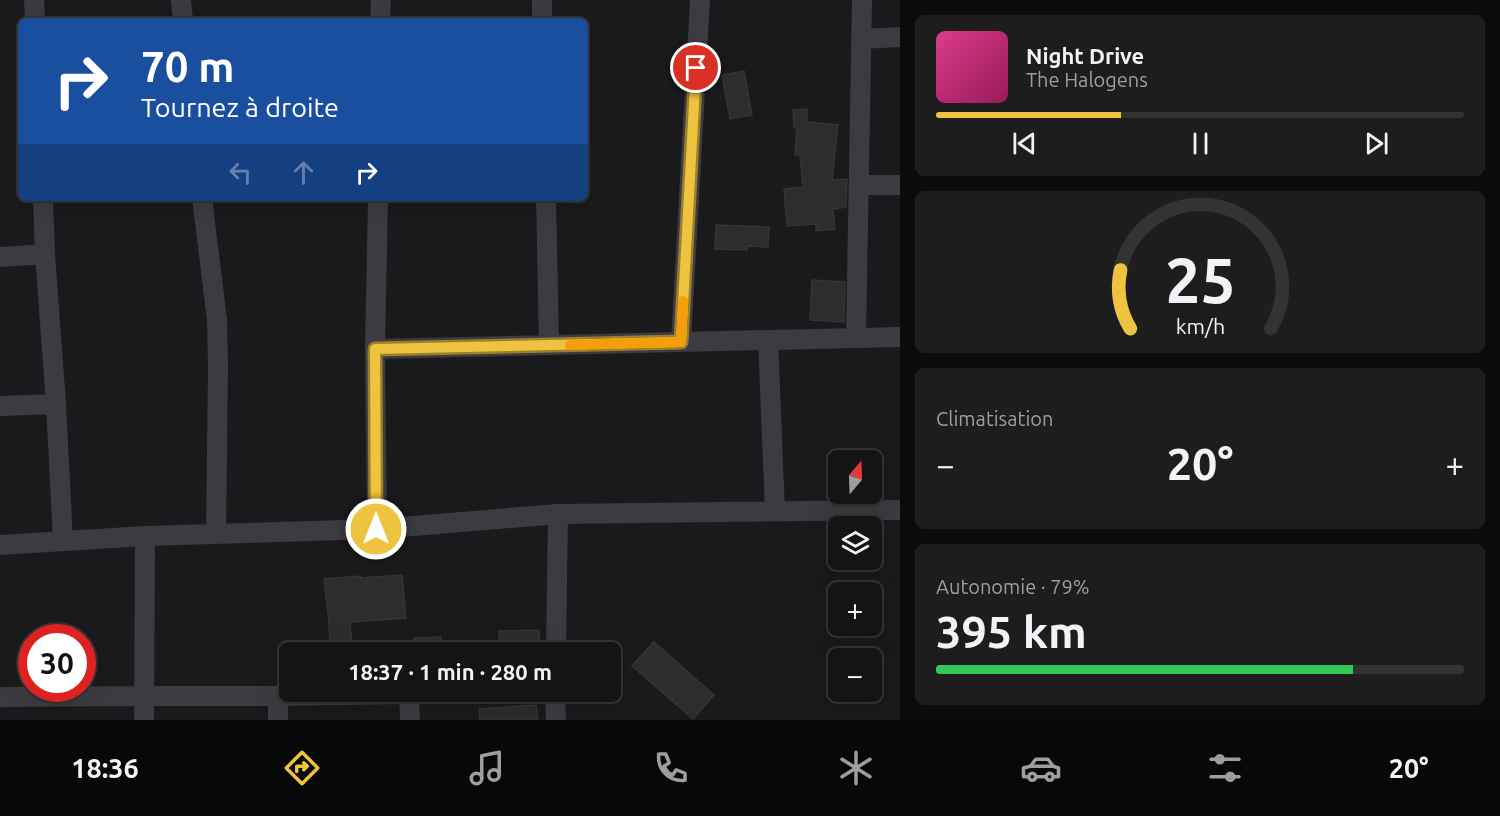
<!DOCTYPE html>
<html lang="fr">
<meta charset="utf-8">
<style>
:root{--surface:#141415;--page:#1d1d1e;--text:#f1f3f6;--muted:#9d9ea0;--line:#333334;--accent:#eec340}
body{margin:0;font-family:Ubuntu,sans-serif;background:var(--page);color:var(--text);height:100vh;display:flex;flex-direction:column;font-size:22px;white-space:nowrap}
*{box-sizing:border-box;margin:0}
p{font-size:20px;color:var(--muted)}
.icon{flex:none;width:33px;height:33px;fill:none;stroke:currentColor;stroke-width:2;stroke-linecap:round;stroke-linejoin:round}
.map{position:relative;flex:1;overflow:hidden}
.sheet{display:flex;flex-direction:column;gap:15px;padding:15px;background:#0b0b0c;width:600px}
.sheet>*{flex:none}
.guide{position:absolute;left:18px;top:18px;width:570px;height:183px;border-radius:9px;box-shadow:0 6px 24px #0002,0 0 0 2px var(--line);background:#1a4fa0;color:#fff;overflow:hidden}
.needle{width:39px;rotate:19deg}
.buttons{position:absolute;left:828px;top:450px;display:grid;gap:12px}
.buttons a{display:grid;place-items:center;width:54px;height:54px;border-radius:9px;background:var(--surface);box-shadow:0 6px 24px #0002,0 0 0 2px var(--line);font-size:30px}
.speed{position:absolute;left:18px;top:624px;display:flex;gap:12px;font-size:30px;font-weight:700;text-align:center}
.speed>*{display:grid;place-content:center;width:78px;height:78px;border-radius:50%;background:var(--surface);box-shadow:0 6px 24px #0002,0 0 0 2px var(--line);line-height:1}
.speed .limit{border:9px solid #d22;background:#fff;color:#111}
.pin{position:absolute;display:grid;place-items:center;width:51px;height:51px;color:#fff;margin:-26px;border:3px solid #fff;border-radius:50%;box-shadow:0 2px 6px #0007}
.me{position:absolute;width:66px;margin:-33px;rotate:0deg;stroke-linejoin:round;filter:drop-shadow(0 0 4px #0008)}
.turn{display:flex;align-items:center;gap:21px;height:126px;padding:0 24px;font-size:27px}
.turn .icon{width:78px;height:78px;stroke-width:2.5}
.turn b{display:block;font-size:42px;line-height:51px}
.lanes{display:flex;align-items:center;height:57px;padding:0 24px;background:#0003;justify-content:center;gap:30px;direction:ltr}
.lanes .off{opacity:.35}
.big{font-size:45px;font-weight:700;line-height:1.1}
.sheet .card{flex:1;display:flex;flex-direction:column;justify-content:center;gap:9px;min-width:0;padding:0 21px;border-radius:9px;background:var(--page)}
.sheet .dial{align-items:center;gap:0}
.dial svg{height:156px;overflow:visible;fill:none;stroke:var(--line);stroke-width:7;stroke-linecap:round;text-anchor:middle}
.dial text{fill:var(--text);stroke:none}
.song{display:flex;align-items:center;gap:18px}
.cover{width:72px;height:72px;border-radius:9px;background:linear-gradient(135deg,hsl(330 70% 55%),hsl(330 70% 35%))}
.played{height:6px;border-radius:3px;background:linear-gradient(90deg,var(--accent) 35%,var(--line) 35%)}
.keys{display:flex;justify-content:space-around;direction:ltr}
.heat{display:flex;justify-content:space-between;align-items:center;font-size:33px;direction:ltr}
.charge{height:9px;border-radius:4px;background:linear-gradient(90deg,#34c759 79%,var(--line) 0)}
.trip{position:absolute;left:279px;top:642px;width:342px;height:60px;border-radius:9px;background:var(--surface);box-shadow:0 6px 24px #0002,0 0 0 2px var(--line);font-weight:700;line-height:60px;text-align:center}
.tabs{display:flex;height:96px;justify-content:space-around;align-items:center;background:#080808;color:var(--muted)}
.tabs .icon{width:42px;height:42px}
.tabs .active{color:var(--accent)}
.tabs b{font-size:27px;color:var(--text)}
main{display:flex;flex:1;min-height:0}
.map>svg:first-child{display:block}
.building{fill:#2d2d30;stroke:#343438;stroke-width:1.5}
.lines{fill:none;stroke-linecap:round;stroke-linejoin:round}
.minor{stroke:#3b3b41;stroke-width:20}
.route-casing{stroke:#9b7f2a;stroke-width:15}
.route{stroke:#eec340;stroke-width:10}
.slow{stroke:#f59e0b;stroke-width:10}
</style>
<main>
<div class="map">
<svg width="900" height="720" viewBox="0 0 900 720">
<rect width="100%" height="100%" fill="#1a1a1c"/>
<path class="building" d="M744 71 752 115 730 119 722 75Z
M807 109V122L838 125 832 180 847 179 846 207 833 209 835 229 816 231V224L787 226 784 189 803 187 800 155H795L797 127 794 128 793 110Z
M716 225 769 227 768 247 748 246 747 250 715 249Z
M812 280 845 282 844 322 810 320Z
M402 575 406 618 350 622 353 652H330L329 622 324 579 361 576V578Z
M539 630 540 652H500L499 631Z
M441 637V652H414V638Z
M654 642 714 695 693 719 632 666Z
M536 705 538 720H480L479 709Z"/>
<g class="lines">
<path class="minor" d="M34 0 35 21
M181 0 183 21
M542 0V21
M380 21 381 0
M861 39 900 37
M859 185H900
M43 198 45 254 56 404 63 541
M202 198 217 320 218 367 216 533
M546 198 549 345
M0 257 45 254
M856 338 862 0
M768 340 775 511
M681 342 700 0
M375 349 900 337
M0 406 56 404
M377 529 375 349 378 198
M0 545 145 536 377 529 558 514 900 510
M556 652 558 514
M555 692 556 720
M409 695 410 720
M0 697 143 696H278L521 692
M144 720 145 536
M278 720V696"/>
</g>
<g class="lines">
<g class="route-casing">
<path id="route" d="M376 529 375 349 681 342 696 68"/>
</g>
<use href="#route" class="route"/>
<path class="slow" d="M570 345 681 342 683 301"/>
</g>
</svg>
<div class="buttons">
<a><svg class="needle" viewBox="-14 -14 28 28"><path d="M0-13l5 13h-10z" fill="#e53935"/><path d="M0 13l5-13h-10z" fill="#9d9ea0"/></svg></a>
<a><svg class="icon" aria-label="layers" viewBox="0 0 24 24"><path d="M12 4l9 5-9 5-9-5zM3 14l9 5 9-5"/></svg></a>
<a>+</a>
<a>−</a>
</div>
<div class="speed"><div class="limit">30</div></div>
<div class="pin" style="left:696px;top:68px;background:#d93025"><svg class="icon" aria-label="arrive" viewBox="0 0 24 24"><path d="M6 21V4h12l-3 4 3 4H6"/></svg></div>
<svg class="me" style="left:376px;top:529px" viewBox="-20 -20 40 40"><circle r="17" fill="#eec340" stroke="#fff" stroke-width="3"/><path d="M0-11L8 9 0 5-8 9z" fill="#fff"/></svg>
<div class="trip">18:37 · 1 min · 280 m</div>
<div class="guide">
<div class="turn"><svg class="icon" aria-label="right" viewBox="0 0 24 24"><path d="M7 20v-9h11M14 6l5 5-5 5"/></svg><div><b>70 m</b>Tournez à droite</div></div>
<div class="lanes"><svg class="icon off" aria-label="left" viewBox="0 0 24 24"><path d="M17 20v-9H6M10 6l-5 5 5 5"/></svg><svg class="icon off" aria-label="ahead" viewBox="0 0 24 24"><path d="M12 20V5M6 11l6-6 6 6"/></svg><svg class="icon" aria-label="right" viewBox="0 0 24 24"><path d="M7 20v-9h11M14 6l5 5-5 5"/></svg></div>
</div>
</div>
<section class="sheet">
<div class="card">
<div class="song"><i class="cover"></i><div><b>Night Drive</b><p>The Halogens</p></div></div>
<div class="played"></div>
<div class="keys"><svg class="icon" aria-label="previous" viewBox="0 0 24 24"><path d="M18 5L8 12l10 7zM5 5v14"/></svg><svg class="icon" aria-label="pause" viewBox="0 0 24 24"><path d="M8 5v14M16 5v14"/></svg><svg class="icon" aria-label="next" viewBox="0 0 24 24"><path d="M6 5l10 7-10 7zM19 5v14"/></svg></div>
</div>
<div class="card dial"><svg viewBox="0 0 100 80">
<path d="M14 69A42 42 0 1 1 86 69"/>
<path d="M14 69A42 42 0 0 1 9 39" stroke="#eec340"/>
<text x="50" y="56" font-size="32" font-weight="700">25</text>
<text x="50" y="72" font-size="11">km/h</text>
</svg></div>
<div class="card"><p>Climatisation</p>
<div class="heat"><a>−</a><b class="big">20°</b><a>+</a></div>
</div>
<div class="card"><p>Autonomie · 79%</p><b class="big">395 km</b><div class="charge"></div></div>
</section>
</main>
<nav class="tabs">
<b>18:36</b>
<svg class="icon active" aria-label="directions" viewBox="0 0 24 24"><path d="M12 3l9 9-9 9-9-9zM9 14v-3h6M13 9l2 2-2 2"/></svg>
<svg class="icon" aria-label="music" viewBox="0 0 24 24"><path d="M9 18V5l10-2v13"/><circle cx="6" cy="18" r="3"/><circle cx="16" cy="16" r="3"/></svg>
<svg class="icon" aria-label="phone" viewBox="0 0 24 24"><path d="M5 4h4l2 5-3 2q2 4 5 5l2-3 5 2v4C11 20 4 13 5 4z"/></svg>
<svg class="icon" aria-label="climate" viewBox="0 0 24 24"><path d="M12 3v18M4 7l16 10M4 17L20 7"/></svg>
<svg class="icon" aria-label="car" viewBox="0 0 24 24"><path d="M5 17H2v-5l4-1 3-4h7l3 4 3 1v5h-3M9 17h6M6 11h13"/><circle cx="7" cy="17" r="2"/><circle cx="17" cy="17" r="2"/></svg>
<svg class="icon" aria-label="filters" viewBox="0 0 24 24"><path d="M4 7h16M4 17h16"/><circle cx="9" cy="7" r="2"/><circle cx="15" cy="17" r="2"/></svg>
<b>20°</b>
</nav>
